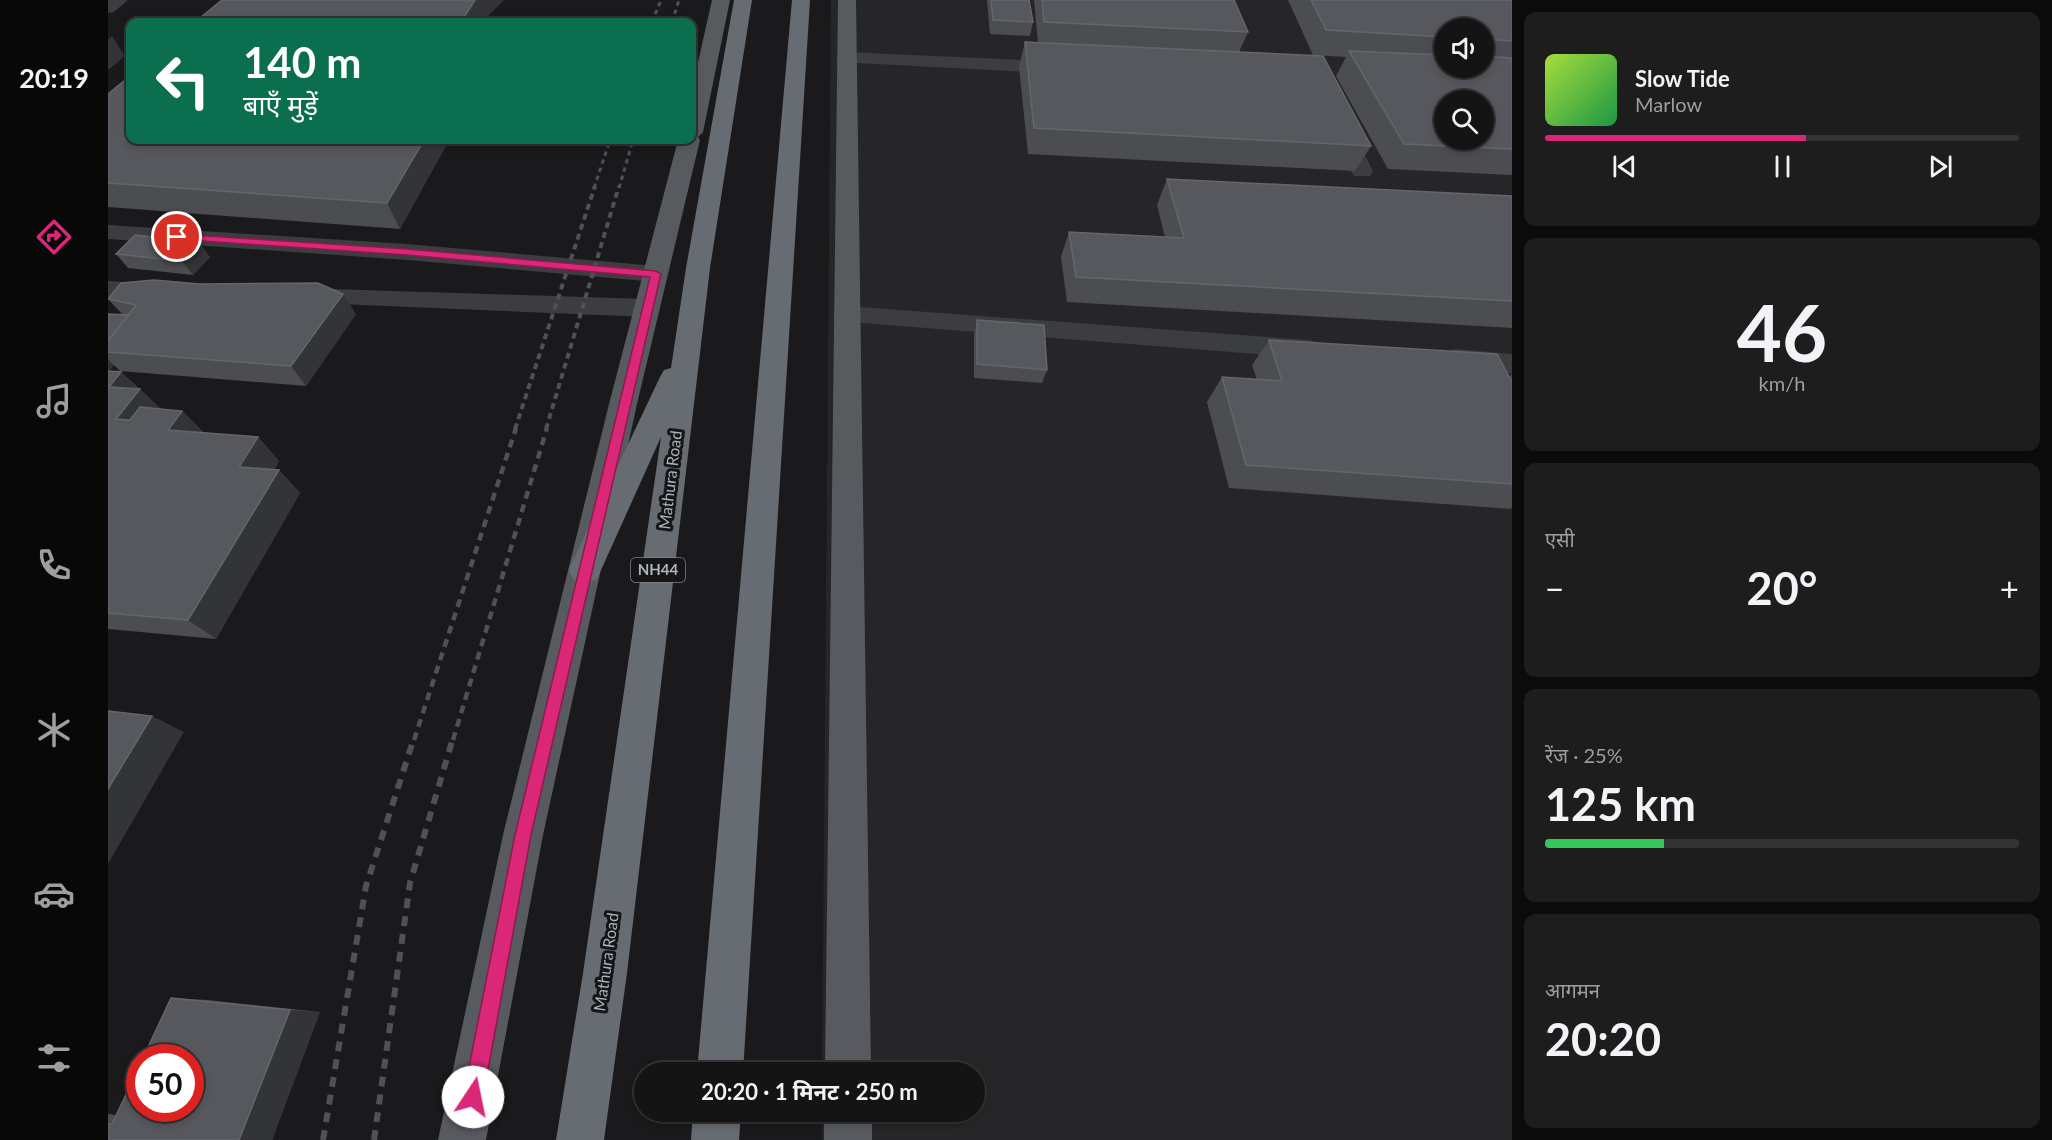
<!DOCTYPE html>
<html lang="hi">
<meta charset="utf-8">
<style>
:root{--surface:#141415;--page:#1d1d1e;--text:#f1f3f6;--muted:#9d9ea0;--line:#333334;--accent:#db2777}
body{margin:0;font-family:Lato,"Noto Sans Devanagari",sans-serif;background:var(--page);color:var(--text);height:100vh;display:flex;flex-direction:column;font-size:22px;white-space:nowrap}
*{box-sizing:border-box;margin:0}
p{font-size:20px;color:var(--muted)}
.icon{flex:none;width:33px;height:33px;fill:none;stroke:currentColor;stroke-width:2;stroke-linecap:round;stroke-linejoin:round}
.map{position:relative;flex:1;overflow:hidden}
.drawer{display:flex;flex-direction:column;gap:12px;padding:12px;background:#0b0b0c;width:540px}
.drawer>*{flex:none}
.guide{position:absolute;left:18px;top:18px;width:570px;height:126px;border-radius:12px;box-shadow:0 3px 9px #0003,0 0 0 2px var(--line);background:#0b6e4f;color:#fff;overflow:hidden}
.controls{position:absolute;left:1326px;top:18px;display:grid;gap:12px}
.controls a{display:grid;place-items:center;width:60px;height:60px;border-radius:50%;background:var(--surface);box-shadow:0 3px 9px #0003,0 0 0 2px var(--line);font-size:30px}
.speed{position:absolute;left:18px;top:1044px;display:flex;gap:12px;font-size:30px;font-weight:700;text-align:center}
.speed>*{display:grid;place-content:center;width:78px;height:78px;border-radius:50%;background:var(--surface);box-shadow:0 3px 9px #0003,0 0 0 2px var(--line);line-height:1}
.speed .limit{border:9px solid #d22;background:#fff;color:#111}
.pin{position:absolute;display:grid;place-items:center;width:51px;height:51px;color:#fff;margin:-26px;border:3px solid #fff;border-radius:50%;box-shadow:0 2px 6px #0007}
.me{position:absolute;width:66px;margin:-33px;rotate:11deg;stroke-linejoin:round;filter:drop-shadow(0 0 4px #0008)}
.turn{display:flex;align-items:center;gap:21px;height:126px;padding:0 18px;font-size:27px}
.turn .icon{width:78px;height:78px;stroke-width:2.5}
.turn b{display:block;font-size:42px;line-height:51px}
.big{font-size:45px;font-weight:700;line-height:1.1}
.drawer .widget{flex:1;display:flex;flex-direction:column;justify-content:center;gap:9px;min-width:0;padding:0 21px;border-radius:12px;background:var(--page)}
.drawer .dial{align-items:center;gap:0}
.dial b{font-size:78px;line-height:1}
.song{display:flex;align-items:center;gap:18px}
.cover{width:72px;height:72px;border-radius:9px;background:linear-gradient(135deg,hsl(80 70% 55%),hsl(140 70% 35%))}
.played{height:6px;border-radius:3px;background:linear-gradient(90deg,var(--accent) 55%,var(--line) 55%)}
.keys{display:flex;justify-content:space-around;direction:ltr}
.heat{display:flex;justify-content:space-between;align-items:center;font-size:33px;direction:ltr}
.charge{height:9px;border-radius:4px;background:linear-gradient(90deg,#34c759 25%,var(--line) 0)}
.trip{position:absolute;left:526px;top:1062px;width:351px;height:60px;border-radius:30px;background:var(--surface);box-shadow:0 3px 9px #0003,0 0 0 2px var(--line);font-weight:700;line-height:60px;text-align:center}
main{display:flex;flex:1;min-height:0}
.tabs{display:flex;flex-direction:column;width:108px;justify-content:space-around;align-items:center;background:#080808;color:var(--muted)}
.tabs .icon{width:42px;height:42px}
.tabs .current{color:var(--accent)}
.tabs b{font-size:27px;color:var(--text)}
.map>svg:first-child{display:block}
.built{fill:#262629;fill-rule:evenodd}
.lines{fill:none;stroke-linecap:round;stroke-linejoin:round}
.minor{fill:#3b3d41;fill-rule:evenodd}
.major{fill:#575b60;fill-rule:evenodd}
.highway{fill:#676c72;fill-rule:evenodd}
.rail-far3{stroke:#4e5156;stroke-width:3;stroke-dasharray:4.5 4;stroke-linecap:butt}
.rail-far2{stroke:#4e5156;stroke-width:4;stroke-dasharray:6 4.5;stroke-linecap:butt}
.rail-far1{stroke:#4e5156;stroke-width:4.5;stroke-dasharray:8 6;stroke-linecap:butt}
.rail{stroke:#4e5156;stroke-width:6;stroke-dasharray:10 8;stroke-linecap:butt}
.wall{fill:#4b4d51;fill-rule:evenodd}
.shaded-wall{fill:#333437}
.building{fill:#56585d;stroke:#63666c;stroke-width:1.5;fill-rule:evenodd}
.route{fill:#db2777;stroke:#8e194d;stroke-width:1.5}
.labels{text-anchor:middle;stroke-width:6;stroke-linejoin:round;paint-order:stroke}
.shield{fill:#151517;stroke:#7f848a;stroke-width:1.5}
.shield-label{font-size:15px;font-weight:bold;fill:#acb4bc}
.street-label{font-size:16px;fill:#acb4bc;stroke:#151517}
</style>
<main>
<nav class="tabs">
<b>20:19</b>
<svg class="icon current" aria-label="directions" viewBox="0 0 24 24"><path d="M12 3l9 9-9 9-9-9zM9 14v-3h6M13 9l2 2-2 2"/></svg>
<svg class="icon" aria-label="music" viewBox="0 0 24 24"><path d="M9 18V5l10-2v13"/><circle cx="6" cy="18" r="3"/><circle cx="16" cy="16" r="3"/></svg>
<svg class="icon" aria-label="phone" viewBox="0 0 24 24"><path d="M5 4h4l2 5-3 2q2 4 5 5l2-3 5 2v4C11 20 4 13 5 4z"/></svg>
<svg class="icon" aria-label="climate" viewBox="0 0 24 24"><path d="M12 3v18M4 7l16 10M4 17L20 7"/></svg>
<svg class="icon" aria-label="car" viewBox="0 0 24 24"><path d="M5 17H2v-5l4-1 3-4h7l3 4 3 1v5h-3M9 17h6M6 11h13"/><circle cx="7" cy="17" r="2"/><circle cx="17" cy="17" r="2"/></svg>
<svg class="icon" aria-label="filters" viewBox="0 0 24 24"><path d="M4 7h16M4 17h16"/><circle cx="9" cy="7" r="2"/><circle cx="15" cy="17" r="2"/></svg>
</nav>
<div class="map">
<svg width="1404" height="1140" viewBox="0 0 1404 1140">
<rect width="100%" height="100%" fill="#1a1a1c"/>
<path class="built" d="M723 0H1404V1140H714V1112H867V1072H714ZM1336 28H1376V68H1336ZM1336 100H1376V140H1336Z"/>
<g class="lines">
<path class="minor" d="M0 0H20L6 12 0 13Z
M738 52 958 62 968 68 958 74 731 62 728 58Z
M1232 119 1239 121 1242 125 1265 171 1262 176H1246L1243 171 1222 125 1225 121Z
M0 225 299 244 548 266 557 268 560 274 557 280 548 282 299 260 0 239Z
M0 281 61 285 65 291 61 297 52 299 0 297Z
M193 288 539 299 548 302 552 308 548 314 539 317 184 302 180 296 184 290Z
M738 306 1200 340 1210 342 1214 349 1210 356 1200 358 729 321 725 315 729 309Z
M1347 349 1404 354V374L1337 366 1333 359 1337 352Z"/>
<path class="major" d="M604 0H622L595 132 590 137 592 140 529 404 435 835 378 1140H330L395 835 501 404 570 140H584V89Z
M730 0H748L763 1072H717Z
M716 1112H764V1140H716Z"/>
<path class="highway" d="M626 0H644L602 268 519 973 496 1140H448L475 973 553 437 489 579 477 583 465 579 461 569 552 377 556 370 563 368 578 268Z
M684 0H702L635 1072H589Z
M585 1112H633L631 1140H583Z"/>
<path class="rail-far3" d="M544 22 553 0
M564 22 571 0
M486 188 502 140
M511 188 525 140"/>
<path class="rail-far2" d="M407 429 487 186
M438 429 511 186"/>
<path class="rail-far1" d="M306 740 408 428
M345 740 439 428"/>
<path class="rail" d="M215 1140 258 886 306 738
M266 1140 302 883 345 738"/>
</g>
<path class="wall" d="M879 0H921L925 22 922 36 882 34Z
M926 0H1126L1140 32 1131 52 1263 146 1247 171 920 154 911 67 917 42 930 43Z
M1180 0H1404V175L1280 169 1228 76 1238 57 1205 55ZM1336 28H1376V68H1336Z
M0 94 341 140 292 229 0 207Z
M1059 179 1404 196V328L959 302 953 257 961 232 1057 237 1049 205Z
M8 254 102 257 85 275 20 268Z
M0 299 248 314 198 386 12 371 6 365 1 371 13 372 53 409 74 411 96 433 150 437 171 461 166 470H171L192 493 108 639 0 629V314L15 315Z
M869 320 939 370 934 383 866 378V334Z
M1161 340 1401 377 1404 374V507L1403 509 1121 488 1099 402 1114 377 1149 380 1144 365Z
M63 998 100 1000 212 1012 164 1140H0V1114L8 1115Z"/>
<path class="shaded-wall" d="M367 0H396L382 14 377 22H353Z
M4 36 17 56 0 70V39Z
M316 140H341L292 229 279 203Z
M91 242 102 257 85 275 74 261Z
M235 294 248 314 198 386 183 366Z
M0 359 6 365 0 372Z
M13 372 31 390 32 389 57 413 35 443 8 419 1 387Z
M74 411 98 435 60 430Z
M150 437 171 461 154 489 131 467Z
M171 470 192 493 108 639 80 620Z
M44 716 76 732 0 864V789Z
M182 1010 212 1012 164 1140H131Z"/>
<path class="building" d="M114 0H367L353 22H87Z
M883 0H921L925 22 885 20Z
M934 0H1126L1140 32 936 22Z
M1203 0H1404V41L1376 39V28H1336V37L1218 30Z
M917 42 1215 56 1263 146 926 128Z
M1241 51 1336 55V68H1376V56L1404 58V149L1296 144ZM1336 100H1376V140H1336Z
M22 76V140H316L279 203 0 183V94Z
M1059 179 1404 196V301L968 277 961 232 1076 238Z
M27 235 91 242 74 261 8 254Z
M46 280 91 284 210 283 235 294 183 366 0 352V341L28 305 0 299 13 283Z
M0 314 21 315 0 341Z
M869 320 936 325 939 370 869 364Z
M1161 340 1389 354 1404 382V484L1138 465 1114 377 1174 381Z
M0 371 13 372 1 387 32 389 8 419 22 420 32 407 74 411 60 430 150 437 131 467 171 470 80 620 0 613Z
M0 711 44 716 0 789Z
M63 998 182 1010 131 1140H0V1124H4L32 1065V1108H82V1058H35Z"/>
<path class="route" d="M69 234 299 249 548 271 553 274 423 835 375 1097 372 1104 365 1107 358 1104 355 1097 407 835 542 277 299 255 65 239V235Z"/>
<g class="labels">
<rect class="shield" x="523" y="558" width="54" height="24" rx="4.5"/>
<g class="shield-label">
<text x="550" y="575">NH44</text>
</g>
<g class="street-label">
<text transform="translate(562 480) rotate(-83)" y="6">Mathura Road</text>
<text transform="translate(498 962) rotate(-82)" y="6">Mathura Road</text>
</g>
</g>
</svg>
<div class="controls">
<a><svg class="icon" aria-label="sound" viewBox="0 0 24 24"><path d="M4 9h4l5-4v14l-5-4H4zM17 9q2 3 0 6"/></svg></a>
<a><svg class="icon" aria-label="search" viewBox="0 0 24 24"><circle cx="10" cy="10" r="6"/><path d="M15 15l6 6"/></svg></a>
</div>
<div class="speed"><div class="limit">50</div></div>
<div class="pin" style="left:69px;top:237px;background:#d93025"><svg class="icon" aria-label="arrive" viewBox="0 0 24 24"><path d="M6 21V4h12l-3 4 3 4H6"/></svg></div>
<svg class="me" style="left:365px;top:1097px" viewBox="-20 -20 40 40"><circle r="19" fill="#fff"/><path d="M0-13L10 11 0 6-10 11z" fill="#db2777"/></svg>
<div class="trip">20:20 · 1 मिनट · 250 m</div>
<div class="guide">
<div class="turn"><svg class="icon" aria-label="left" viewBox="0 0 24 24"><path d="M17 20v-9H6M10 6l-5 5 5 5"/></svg><div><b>140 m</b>बाएँ मुड़ें</div></div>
</div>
</div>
<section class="drawer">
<div class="widget">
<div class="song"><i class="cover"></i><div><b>Slow Tide</b><p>Marlow</p></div></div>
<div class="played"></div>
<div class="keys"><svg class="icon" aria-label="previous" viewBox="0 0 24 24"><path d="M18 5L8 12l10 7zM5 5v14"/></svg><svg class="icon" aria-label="pause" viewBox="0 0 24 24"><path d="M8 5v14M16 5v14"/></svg><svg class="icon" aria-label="next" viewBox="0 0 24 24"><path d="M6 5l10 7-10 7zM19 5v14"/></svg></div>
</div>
<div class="widget dial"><b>46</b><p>km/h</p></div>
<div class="widget"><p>एसी</p>
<div class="heat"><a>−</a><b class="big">20°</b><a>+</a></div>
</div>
<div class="widget"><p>रेंज · 25%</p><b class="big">125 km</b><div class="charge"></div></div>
<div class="widget"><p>आगमन</p><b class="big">20:20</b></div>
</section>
</main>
